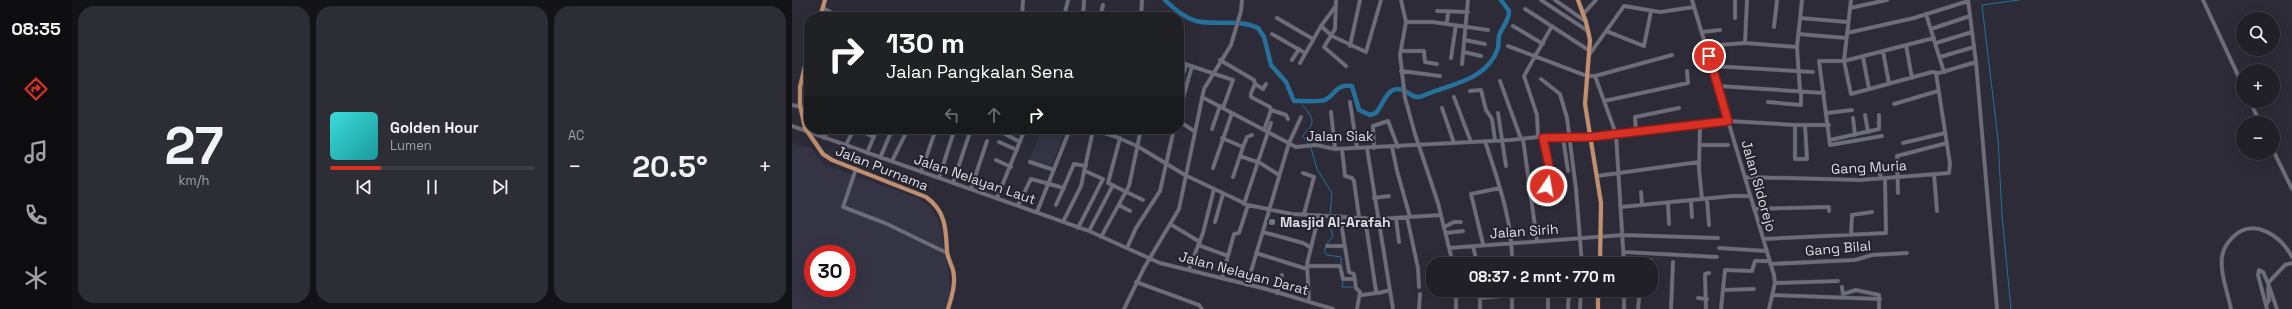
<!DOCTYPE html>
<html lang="id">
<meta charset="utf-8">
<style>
:root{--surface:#212029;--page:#2d2d35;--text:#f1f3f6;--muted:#a2a3a8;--line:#3e3e46;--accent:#d93025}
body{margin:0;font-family:"Space Grotesk",sans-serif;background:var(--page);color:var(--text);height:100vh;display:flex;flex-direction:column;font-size:15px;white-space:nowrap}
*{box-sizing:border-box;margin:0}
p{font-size:13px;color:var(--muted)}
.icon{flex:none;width:22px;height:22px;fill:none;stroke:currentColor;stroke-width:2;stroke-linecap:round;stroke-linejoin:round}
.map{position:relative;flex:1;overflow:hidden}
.panel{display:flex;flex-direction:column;gap:6px;padding:6px;background:#121217;width:720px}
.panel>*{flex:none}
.banner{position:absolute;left:12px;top:12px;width:380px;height:122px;border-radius:16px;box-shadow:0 4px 16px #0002,0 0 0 1px var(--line);background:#202124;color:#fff;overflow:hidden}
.tools{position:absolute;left:1444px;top:12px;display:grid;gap:8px}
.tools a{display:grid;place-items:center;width:44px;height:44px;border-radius:50%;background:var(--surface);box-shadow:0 4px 16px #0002,0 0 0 1px var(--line);font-size:20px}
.speed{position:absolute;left:12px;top:245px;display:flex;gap:8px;font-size:20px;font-weight:700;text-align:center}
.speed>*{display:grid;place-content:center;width:52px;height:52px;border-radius:50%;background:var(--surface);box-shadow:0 4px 16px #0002,0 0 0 1px var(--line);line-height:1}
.speed .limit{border:6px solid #d22;background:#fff;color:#111}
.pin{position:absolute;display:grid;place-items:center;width:34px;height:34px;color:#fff;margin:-17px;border:2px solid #fff;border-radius:50%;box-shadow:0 1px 4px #0007}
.me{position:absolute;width:44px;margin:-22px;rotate:12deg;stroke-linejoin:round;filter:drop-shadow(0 0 3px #0008)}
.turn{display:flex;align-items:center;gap:14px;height:84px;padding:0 16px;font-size:18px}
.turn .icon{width:52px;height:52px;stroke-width:2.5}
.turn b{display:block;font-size:28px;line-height:34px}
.lanes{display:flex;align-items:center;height:38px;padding:0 16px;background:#0003;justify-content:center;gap:20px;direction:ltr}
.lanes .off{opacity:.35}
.big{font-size:30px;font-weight:700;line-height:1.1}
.panel .card{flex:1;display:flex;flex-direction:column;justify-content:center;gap:6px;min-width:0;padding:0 14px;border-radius:16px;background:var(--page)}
.panel .dial{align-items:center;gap:0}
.dial b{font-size:52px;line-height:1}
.song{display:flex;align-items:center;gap:12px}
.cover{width:48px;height:48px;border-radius:6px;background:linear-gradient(135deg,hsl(180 70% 55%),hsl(180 70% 35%))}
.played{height:4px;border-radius:2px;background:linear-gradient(90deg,var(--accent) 25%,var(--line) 25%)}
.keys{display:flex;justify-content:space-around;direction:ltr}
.heat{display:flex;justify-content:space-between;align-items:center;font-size:22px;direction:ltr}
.panel .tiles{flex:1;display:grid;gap:6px;grid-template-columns:repeat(3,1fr)}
.trip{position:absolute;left:634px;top:257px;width:232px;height:40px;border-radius:16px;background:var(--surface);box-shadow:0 4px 16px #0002,0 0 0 1px var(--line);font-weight:700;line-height:40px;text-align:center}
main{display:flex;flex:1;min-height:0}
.tab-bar{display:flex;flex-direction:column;width:72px;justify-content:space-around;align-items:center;background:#0d0d10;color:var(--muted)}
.tab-bar .icon{width:28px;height:28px}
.tab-bar .on{color:var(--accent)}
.tab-bar b{font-size:18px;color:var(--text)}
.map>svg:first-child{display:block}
.built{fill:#353445;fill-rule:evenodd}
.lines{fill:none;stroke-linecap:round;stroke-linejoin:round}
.stream{stroke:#25719b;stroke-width:1}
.river{stroke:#25719b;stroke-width:4.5}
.minor-casing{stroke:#4a4952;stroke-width:4.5}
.major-casing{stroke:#4a4952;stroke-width:5}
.minor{stroke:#6e6d7b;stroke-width:3.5}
.major{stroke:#c2906f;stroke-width:4}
.route-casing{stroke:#8d1f18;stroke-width:10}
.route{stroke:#d93025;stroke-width:7}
.worship-dot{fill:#6b7280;stroke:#23222d;stroke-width:1.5}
.labels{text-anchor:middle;stroke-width:4;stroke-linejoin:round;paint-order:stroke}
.street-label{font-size:14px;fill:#dfdee6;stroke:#23222d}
.poi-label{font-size:14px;font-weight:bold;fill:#dfdee6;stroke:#23222d;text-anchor:start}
</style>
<main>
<nav class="tab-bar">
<b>08:35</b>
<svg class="icon on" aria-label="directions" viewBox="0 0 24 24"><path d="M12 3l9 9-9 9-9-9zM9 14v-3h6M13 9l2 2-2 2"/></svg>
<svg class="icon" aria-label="music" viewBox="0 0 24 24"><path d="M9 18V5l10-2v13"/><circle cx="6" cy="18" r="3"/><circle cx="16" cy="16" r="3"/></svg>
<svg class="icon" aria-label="phone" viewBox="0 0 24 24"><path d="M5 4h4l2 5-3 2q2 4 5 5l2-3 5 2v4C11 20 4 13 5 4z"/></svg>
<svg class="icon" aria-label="climate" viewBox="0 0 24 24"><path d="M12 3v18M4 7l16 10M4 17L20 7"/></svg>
</nav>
<section class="panel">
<div class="tiles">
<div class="card dial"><b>27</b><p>km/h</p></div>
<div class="card">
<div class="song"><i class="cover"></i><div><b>Golden Hour</b><p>Lumen</p></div></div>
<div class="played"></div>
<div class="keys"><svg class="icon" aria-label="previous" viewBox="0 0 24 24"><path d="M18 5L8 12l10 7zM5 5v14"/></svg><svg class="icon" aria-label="pause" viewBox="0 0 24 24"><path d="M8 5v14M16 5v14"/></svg><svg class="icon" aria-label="next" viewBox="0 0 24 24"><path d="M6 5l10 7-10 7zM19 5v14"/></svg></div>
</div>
<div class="card"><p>AC</p>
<div class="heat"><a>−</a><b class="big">20.5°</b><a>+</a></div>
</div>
</div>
</section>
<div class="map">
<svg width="1500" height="309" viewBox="0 0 1500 309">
<rect width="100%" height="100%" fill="#2c2b37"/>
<path class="built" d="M250 129H274L258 168 237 160Z
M0 143 19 148 32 165 126 198 140 209 148 223 158 282 157 301 154 309H0ZM21 254H55V288H21Z"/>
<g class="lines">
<path class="stream" d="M506 101C511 104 521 117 520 122 520 127 513 132 511 136L516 144
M519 148 525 169 540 193 538 215
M535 244 541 236 537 225V218
M534 247 532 251 535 255 549 257V266
M551 281 550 287H561L565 292
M1219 309 1210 215 1206 139 1190 5 1227 0"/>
<path class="river" d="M373 0C381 8 393 18 404 21 425 26 444 18 466 28L472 37 479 65 494 82 502 101C507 101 529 102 533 100 545 94 542 84 560 86L567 110 578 115 584 113C592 104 596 82 613 91 619 94 621 98 628 97 655 84 695 82 706 48 707 44 706 40 707 36 710 26 717 22 717 11L709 0"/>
<g class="minor-casing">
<path id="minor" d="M544 0 543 29 532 47 554 66
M609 0 614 22 608 55 613 98 623 134 646 203 661 264
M749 0 796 31
M763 0 793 21
M900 0 982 275 983 283 977 309
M1059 0 1052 61 1059 94 1140 72 1147 73 1184 62
M1176 0 1184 62 1205 309
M1411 0 1451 86
M31 8 47 17
M1058 8 1095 0
M733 9 798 51
M645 11 676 12
M792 13 804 0
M1134 14 1152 72
M230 17 231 0
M272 17 276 0
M291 17 292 1
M308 17 311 5
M321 17 322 13
M349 17 350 0
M485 18 521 39
M943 18V0
M1008 18 1055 22
M614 22H641L696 30
M655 24 656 11
M529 26 540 36 574 52 589 0
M721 26 751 44
M982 27 985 0
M1139 29 1178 16
M814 31 852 46 859 11
M910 32 928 30
M1055 33 1122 18 1176 1
M480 34 513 53
M1006 34 1054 38
M673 40 693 44
M953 43 955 0
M1144 43 1180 32
M1114 45 1120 78
M558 46 568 0
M716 46 795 76H803L824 134 832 264
M914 46 953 43 1005 47
M609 51H632L633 62 645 64
M1091 51 1097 84
M672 52 689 56
M797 55 832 6 868 12 902 7
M1071 57 1077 89
M1148 57 1182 47
M659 58 664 25
M428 60 462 80 463 84 459 93V97L478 107 479 110 494 115 496 119
M500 60 507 49
M387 62 441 80 431 108
M508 63 529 26 543 7
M670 64 676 0
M920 66 1021 72
M609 71 648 76
M387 76 392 72 394 64
M803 76 880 55
M749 79 768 94 775 118 784 189 790 264
M708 81 729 139
M463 84 471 89 474 84
M926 86 1032 93
M678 91 689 90 694 110 700 119 703 140
M1008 91 1005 47 1010 0
M410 97 504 147 524 145 543 149 719 140 746 137H799L936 121 1003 125H1037
M662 97 679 142
M812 101 896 83 895 71
M1458 101 1468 123
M558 102 565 148
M976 102 1009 105V92
M1102 104 1146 91
M0 105 9 107
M650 108 662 143
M539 112 543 149
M387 113 400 66
M706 113 714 166
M1035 113 1060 110
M1073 115 1076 132
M1061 118 1063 135
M387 121 402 131
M908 124 907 169 910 199
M1003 125V159H1015L1013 125
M0 126 297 231 368 263 474 289 541 309
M204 129 228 142
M299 129 322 136 345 146 393 175 456 205 500 214 586 219 649 215
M420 129 428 106
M472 130 479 110
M844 132 843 117 887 108
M75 134 82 137
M1090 136 1038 145 1027 61H1052L1142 38
M746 137 745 115 732 76 760 26
M32 138 36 129
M328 138 316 183 351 200
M430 138 451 147 455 137 460 135
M751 138 760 180 755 184 756 200
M771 138 776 171
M731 139 745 241
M1038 140 1087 129V115
M693 141C706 181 721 222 720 264
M207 142 225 150
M1111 143 1153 133
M54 145 62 129
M908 145H936
M600 147 605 171 618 217
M575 148 601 309
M582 148 581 126 596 121 606 147
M550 149 553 176 560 178 562 181 567 217
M1481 150 1500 189
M75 153 85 129
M448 156 465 162
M88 158 100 130
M204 160 219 167
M100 161 116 129
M465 161 487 175
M238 162 262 170
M421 168 440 113
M64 169 51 207 93 223 155 253
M1087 169 1089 178
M129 172 144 129
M511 173 522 177 512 214
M1142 174 1145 211
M805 176 907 162
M441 177 451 147
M953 177 1068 180 1157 173 1158 164 1144 73
M147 178 161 134 160 129
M161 183 179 129
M179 189 195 141
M849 192 850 204
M1106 193 1105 156 1155 143
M205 198 233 129
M582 198 597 196
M915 199 917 225
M899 201 900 217
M876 203 877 224
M452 204 479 123
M226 205 239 179 272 188
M264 205 282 164 294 166
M327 205 338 211
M829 207 940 196H958
M962 209 1037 207V211
M245 212 278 129
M548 216 557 272 562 274 564 288 568 292 565 309
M615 217 626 268 627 287
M573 218 584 291 587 293 598 290
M604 218 607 242
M271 222 289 186 301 130
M423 222 431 194
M378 224 408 242
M652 227 662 222H669
M286 228 311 179 293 171
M297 231 321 185
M471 232 511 243 518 247
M654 233 671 231
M1059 235 1060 215 1080 212
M309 237 337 186 349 129
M971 239 1094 233 1093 178
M691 244 679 194 708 188
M406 245 436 256
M535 246H552
M681 246 685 263
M335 248 344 228 368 191 382 129
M657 248 831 235 926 238
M927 248 974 251
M832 252 925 257
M464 253 515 269
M661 264 685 262
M764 264H768
M859 264V260
M978 264 1063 260 1080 255 1115 253
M515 266H548L551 279H562
M397 269 411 233 422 189
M430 278 442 234 447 233 456 205
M344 282 407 305 410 309
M983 283 1046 281
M455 285 497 143 509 117
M1050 287 1051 294 1064 290 1087 295V309
M664 290V309
M853 290H856
M931 290 962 289
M485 293 490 275
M570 295 585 293
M981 295 1088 299
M688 298 720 295
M906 298 915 299
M517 302 515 264 527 215
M1474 305 1477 300 1476 288
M332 309 352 268 387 209 412 89 439 45 449 11 450 0
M627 309 628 294
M688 309V290
M720 309V290
M756 309V290
M776 309 777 290
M788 309 789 290
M832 309V290
M846 309 848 290
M879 309 881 262
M914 309 913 274 917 273
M929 309 933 270 960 271 963 261H977
M1439 309C1436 293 1428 274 1430 257 1431 250 1435 243 1440 238 1461 216 1489 236 1500 257
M1475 309 1466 275 1467 270 1471 272 1476 283
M1485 309 1476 283 1493 265 1500 263"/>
</g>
<g class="major-casing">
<path id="major" d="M786 0 794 22 798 40 793 104 809 203 808 264
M28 17 33 0
M17 49 8 87V105L13 128 31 154 40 160 134 197C154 211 154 230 155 252 156 258 159 264 161 270 164 283 160 296 156 309
M806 309V290"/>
</g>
<use href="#minor" class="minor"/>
<use href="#major" class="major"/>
</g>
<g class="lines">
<g class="route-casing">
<path id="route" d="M755 186V183L760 180 751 138 799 137 936 121 917 56"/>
</g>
<use href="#route" class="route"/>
</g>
<circle class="worship-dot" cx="480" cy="222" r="4"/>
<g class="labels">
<g class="street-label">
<text x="548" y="141">Jalan Siak</text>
<text transform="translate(1077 167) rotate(-3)" y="5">Gang Muria</text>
<text transform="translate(90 168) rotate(22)" y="5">Jalan Purnama</text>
<text transform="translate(183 179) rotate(19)" y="5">Jalan Nelayan Laut</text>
<text transform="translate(967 186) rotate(74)" y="5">Jalan Sidorejo</text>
<text transform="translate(732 231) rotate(-4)" y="5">Jalan Sirih</text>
<text transform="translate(1046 248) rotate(-5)" y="5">Gang Bilal</text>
<text transform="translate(452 273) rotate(15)" y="5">Jalan Nelayan Darat</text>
</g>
<g class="poi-label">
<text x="488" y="227">Masjid Al-Arafah</text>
</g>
</g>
</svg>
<div class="tools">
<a><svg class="icon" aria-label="search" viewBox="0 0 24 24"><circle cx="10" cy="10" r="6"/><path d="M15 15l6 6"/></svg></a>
<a>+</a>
<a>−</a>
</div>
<div class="speed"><div class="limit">30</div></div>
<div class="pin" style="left:917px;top:56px;background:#d93025"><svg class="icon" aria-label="arrive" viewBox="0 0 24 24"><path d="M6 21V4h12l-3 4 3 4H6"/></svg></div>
<svg class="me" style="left:755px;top:186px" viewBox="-20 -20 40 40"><circle r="17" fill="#d93025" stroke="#fff" stroke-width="3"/><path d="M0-11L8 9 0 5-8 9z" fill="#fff"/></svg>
<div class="trip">08:37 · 2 mnt · 770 m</div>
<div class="banner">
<div class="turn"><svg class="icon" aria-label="right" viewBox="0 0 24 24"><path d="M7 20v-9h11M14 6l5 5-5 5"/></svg><div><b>130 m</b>Jalan Pangkalan Sena</div></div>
<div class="lanes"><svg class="icon off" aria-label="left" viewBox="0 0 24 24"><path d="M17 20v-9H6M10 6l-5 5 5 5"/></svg><svg class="icon off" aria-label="ahead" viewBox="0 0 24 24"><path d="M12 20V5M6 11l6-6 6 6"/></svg><svg class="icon" aria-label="right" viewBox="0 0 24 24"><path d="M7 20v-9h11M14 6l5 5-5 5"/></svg></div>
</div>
</div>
</main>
